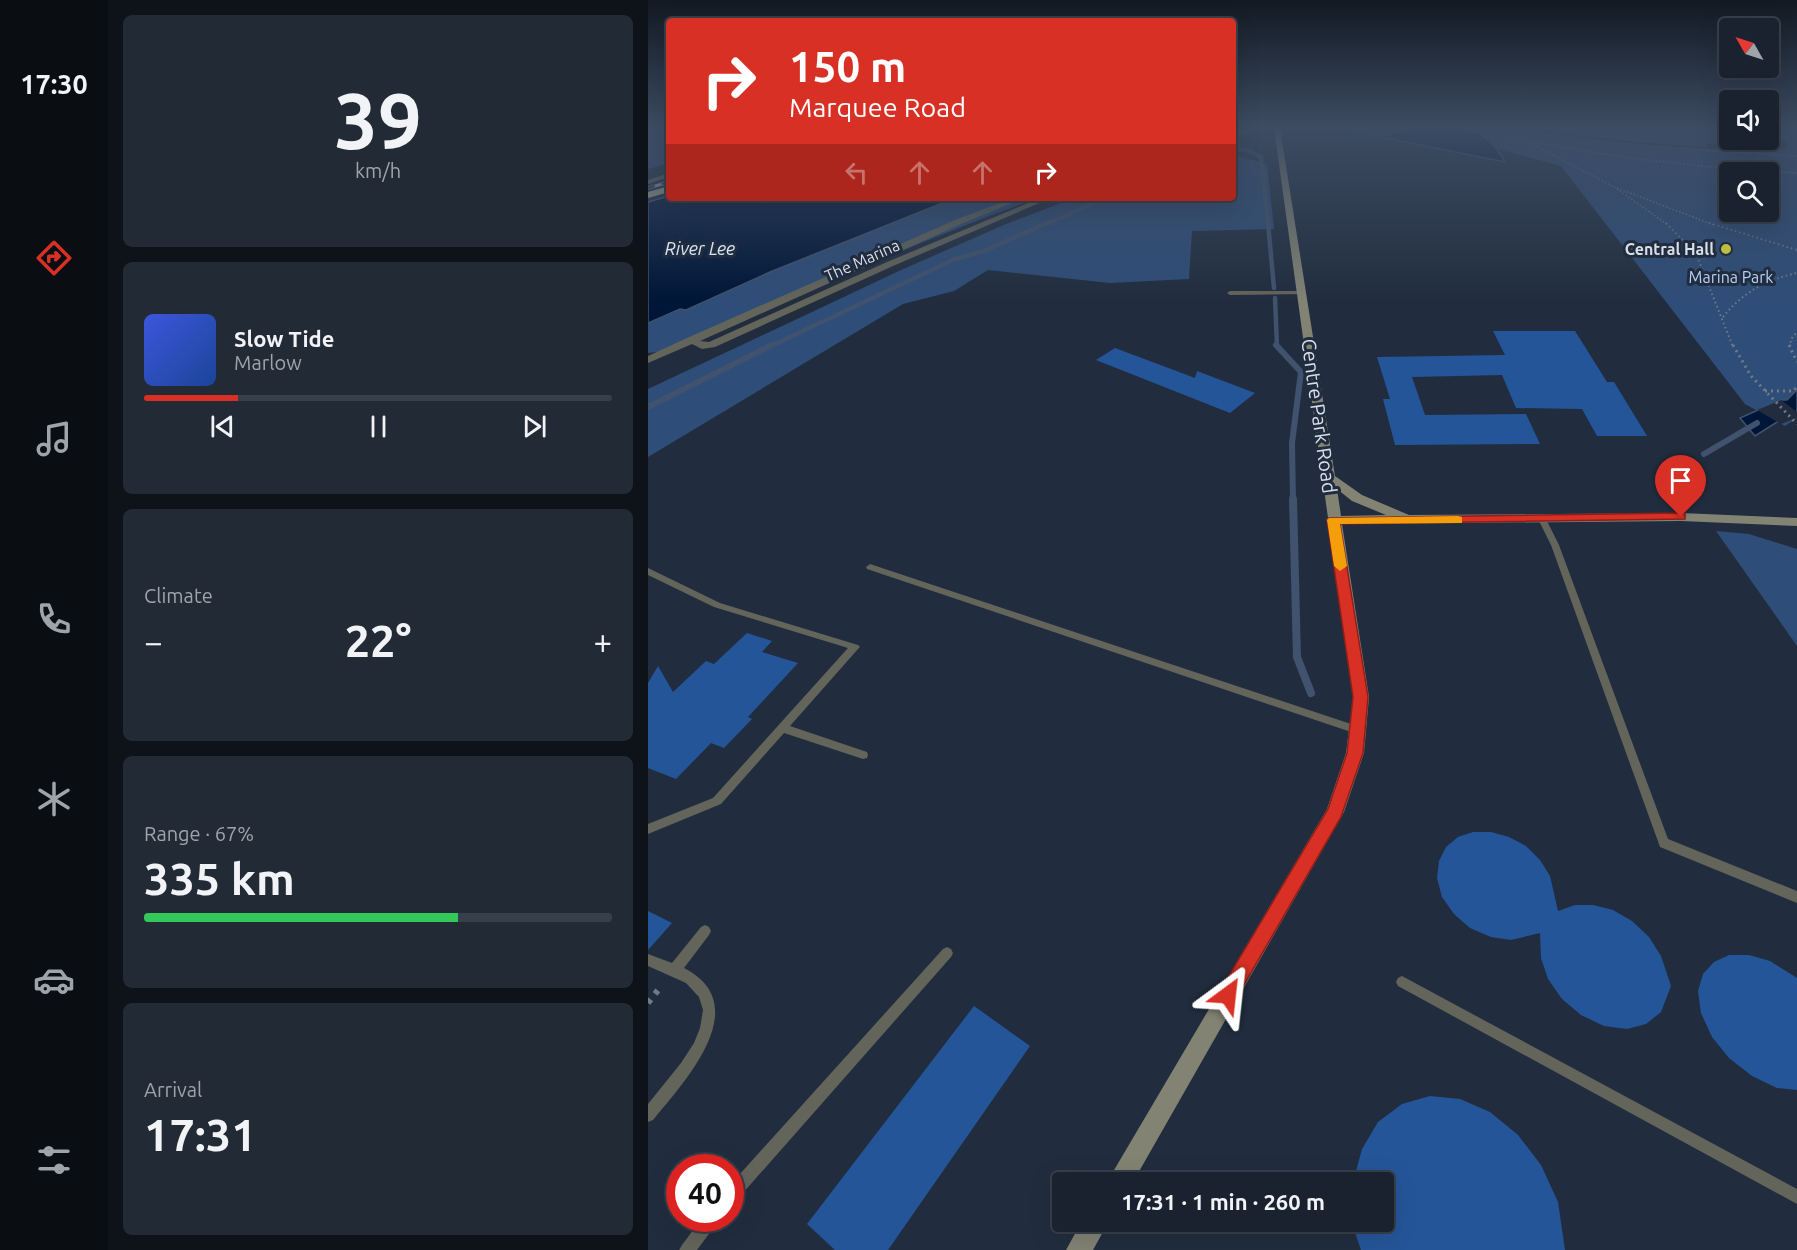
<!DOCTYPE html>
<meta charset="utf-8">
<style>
:root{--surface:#19222e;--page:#222a36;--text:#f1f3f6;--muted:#9fa4aa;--line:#373f4a;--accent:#d93025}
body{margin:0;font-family:Ubuntu,sans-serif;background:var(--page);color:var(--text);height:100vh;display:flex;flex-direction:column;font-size:22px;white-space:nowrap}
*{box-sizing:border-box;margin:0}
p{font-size:20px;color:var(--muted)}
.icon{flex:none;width:33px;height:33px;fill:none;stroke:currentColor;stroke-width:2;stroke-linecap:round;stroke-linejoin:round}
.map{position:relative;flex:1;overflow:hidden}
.panel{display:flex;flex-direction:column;gap:15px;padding:15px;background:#0e1319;width:540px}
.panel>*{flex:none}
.top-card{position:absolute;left:18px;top:18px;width:570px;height:183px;border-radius:6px;box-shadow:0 6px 24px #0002,0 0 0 2px var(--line);background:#d93025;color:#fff;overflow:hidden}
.needle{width:39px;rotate:309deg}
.fabs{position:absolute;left:1071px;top:18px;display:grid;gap:12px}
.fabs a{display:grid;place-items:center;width:60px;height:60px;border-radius:6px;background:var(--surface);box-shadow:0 6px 24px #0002,0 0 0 2px var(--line);font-size:30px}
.speed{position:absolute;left:18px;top:1154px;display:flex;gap:12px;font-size:30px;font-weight:700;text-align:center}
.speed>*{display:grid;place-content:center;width:78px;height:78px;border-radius:50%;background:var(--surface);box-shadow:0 6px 24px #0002,0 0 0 2px var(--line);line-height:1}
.speed .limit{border:9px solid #d22;background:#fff;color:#111}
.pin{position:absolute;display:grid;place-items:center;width:51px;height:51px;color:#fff;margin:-62px -26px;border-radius:50% 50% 50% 0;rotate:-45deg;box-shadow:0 0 6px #0007}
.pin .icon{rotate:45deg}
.me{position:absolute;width:66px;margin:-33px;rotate:30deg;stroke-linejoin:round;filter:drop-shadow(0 0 4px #0008)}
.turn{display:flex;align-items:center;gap:21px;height:126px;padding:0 24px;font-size:27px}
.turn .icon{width:78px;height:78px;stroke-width:2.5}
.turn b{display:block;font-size:42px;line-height:51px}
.lanes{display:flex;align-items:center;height:57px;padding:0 24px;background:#0003;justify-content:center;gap:30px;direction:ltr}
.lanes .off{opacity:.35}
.big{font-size:45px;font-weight:700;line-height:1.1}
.panel .widget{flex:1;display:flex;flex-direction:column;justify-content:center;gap:9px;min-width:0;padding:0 21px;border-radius:9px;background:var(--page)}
.panel .dial{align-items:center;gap:0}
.dial b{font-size:78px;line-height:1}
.song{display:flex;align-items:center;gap:18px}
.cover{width:72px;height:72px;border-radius:9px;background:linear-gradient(135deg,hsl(230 70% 55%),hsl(220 70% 35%))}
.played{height:6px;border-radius:3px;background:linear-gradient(90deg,var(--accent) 20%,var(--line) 20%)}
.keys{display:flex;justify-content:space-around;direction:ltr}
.heat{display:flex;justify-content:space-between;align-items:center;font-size:33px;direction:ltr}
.charge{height:9px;border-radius:4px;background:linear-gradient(90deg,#34c759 67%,var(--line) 0)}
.trip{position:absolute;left:404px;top:1172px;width:342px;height:60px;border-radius:6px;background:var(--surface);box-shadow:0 6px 24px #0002,0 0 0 2px var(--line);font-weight:700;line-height:60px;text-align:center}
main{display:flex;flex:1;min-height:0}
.menu{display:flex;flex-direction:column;width:108px;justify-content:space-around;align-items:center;background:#0a0e12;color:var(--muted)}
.menu .icon{width:42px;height:42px}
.menu .active{color:var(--accent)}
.menu b{font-size:27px;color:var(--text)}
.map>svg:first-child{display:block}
.green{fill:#2e4d78;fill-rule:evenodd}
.water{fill:#001638;stroke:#40526d;stroke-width:1.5}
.pier{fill:#212d3e}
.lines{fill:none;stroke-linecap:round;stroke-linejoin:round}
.stream-far3{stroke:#40526d;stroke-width:4}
.stream-far2{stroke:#40526d;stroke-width:4.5}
.stream-far1{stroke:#40526d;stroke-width:6}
.stream{stroke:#40526d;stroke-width:8}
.building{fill:#255599}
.path-far3{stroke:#707a89;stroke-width:1.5;stroke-dasharray:1.5 2;stroke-linecap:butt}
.path-far2{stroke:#707a89;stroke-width:2;stroke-dasharray:1.5 3;stroke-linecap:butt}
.path-far1{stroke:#707a89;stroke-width:3;stroke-dasharray:2 4;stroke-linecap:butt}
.path{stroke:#707a89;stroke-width:6;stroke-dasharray:4.5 7;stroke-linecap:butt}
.lane{fill:#63645a;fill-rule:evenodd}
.street{fill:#63645a;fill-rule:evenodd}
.secondary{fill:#828373;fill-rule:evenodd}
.highway{fill:#afb097;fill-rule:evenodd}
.rail-casing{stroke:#a6afbb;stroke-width:3}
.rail{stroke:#212d3e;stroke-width:2;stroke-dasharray:7;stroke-linecap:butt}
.route{fill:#d93025;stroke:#8d1f18;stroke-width:1.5}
.slow{fill:#f59e0b}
.poi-dot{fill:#bcbf43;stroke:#212d3e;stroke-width:2}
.labels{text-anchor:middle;stroke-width:6;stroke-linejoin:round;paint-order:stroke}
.far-poi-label{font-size:16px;font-weight:bold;fill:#d7dfea;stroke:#212d3e;text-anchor:end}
.far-street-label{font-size:16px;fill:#d7dfea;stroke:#212d3e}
.far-park-label{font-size:16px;fill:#b7d2f8;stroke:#212d3e}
.far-water-label{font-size:18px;font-style:italic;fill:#d7e5f8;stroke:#212d3e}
.street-label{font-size:20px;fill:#d7dfea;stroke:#212d3e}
</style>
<main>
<nav class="menu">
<b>17:30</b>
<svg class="icon active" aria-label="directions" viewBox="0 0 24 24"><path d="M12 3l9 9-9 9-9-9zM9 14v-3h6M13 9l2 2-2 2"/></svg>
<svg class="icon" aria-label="music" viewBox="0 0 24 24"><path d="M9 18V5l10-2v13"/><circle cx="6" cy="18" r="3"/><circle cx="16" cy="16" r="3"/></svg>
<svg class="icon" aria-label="phone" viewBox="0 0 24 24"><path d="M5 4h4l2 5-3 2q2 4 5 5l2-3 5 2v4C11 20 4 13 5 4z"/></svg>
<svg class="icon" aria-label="climate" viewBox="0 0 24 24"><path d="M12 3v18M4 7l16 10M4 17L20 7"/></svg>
<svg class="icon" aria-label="car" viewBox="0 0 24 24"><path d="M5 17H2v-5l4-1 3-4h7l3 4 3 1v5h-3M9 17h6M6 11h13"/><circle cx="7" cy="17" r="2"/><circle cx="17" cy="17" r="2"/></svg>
<svg class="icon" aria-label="filters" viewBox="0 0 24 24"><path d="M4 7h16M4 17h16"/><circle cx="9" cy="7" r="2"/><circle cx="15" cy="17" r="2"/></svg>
</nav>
<section class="panel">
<div class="widget dial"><b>39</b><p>km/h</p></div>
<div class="widget">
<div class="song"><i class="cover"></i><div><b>Slow Tide</b><p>Marlow</p></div></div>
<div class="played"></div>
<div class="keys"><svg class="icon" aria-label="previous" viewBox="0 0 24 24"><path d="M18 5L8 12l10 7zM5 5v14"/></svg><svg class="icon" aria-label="pause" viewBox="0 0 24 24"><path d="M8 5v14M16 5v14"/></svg><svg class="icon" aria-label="next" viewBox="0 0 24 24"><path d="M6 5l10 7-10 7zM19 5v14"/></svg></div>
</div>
<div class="widget"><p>Climate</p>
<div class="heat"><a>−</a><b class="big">22°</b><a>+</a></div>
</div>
<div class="widget"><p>Range · 67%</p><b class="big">335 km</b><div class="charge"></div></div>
<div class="widget"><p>Arrival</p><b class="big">17:31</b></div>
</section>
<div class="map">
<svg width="1149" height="1250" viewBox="0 0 1149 1250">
<rect width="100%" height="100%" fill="#212d3e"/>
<path class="green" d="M0 128H21V163L0 169Z
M684 128H854L883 135 880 130C966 144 1052 151 1139 149L1138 140 1121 139V128H1149V418L1137 426 1097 404 913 166 851 149 857 162ZM1082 172H1120V212H1082Z
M891 128H1081L1082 140H1089L1058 144 1060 147C1003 144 947 139 891 128Z
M585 155 619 164 626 229 544 231 541 279 462 283 340 270 306 291 255 304 0 457V389L253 270 358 224 426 198H585Z
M307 198H390C266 242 146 298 25 350L0 353V323L32 309 38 310 122 272Z
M1068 531 1101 534 1149 549V646Z"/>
<path class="water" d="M759 128C803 128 832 117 857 162L733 137Z
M21 196V198H307L122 272 38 310 32 309 0 323V202Z
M1149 390V417L1129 422 1107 436 1092 418 1133 400H1139Z"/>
<path class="pier" d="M1133 400 1149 412V418L1133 424 1109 410Z"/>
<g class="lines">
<path class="stream-far3" d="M585 149 599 150 613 157 620 225
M396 225 457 198"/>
<path class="stream-far2" d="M620 223 626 288
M627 298 629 347
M121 347 307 259 336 251 399 223"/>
<path class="stream-far1" d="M628 345 653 372 644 443 645 501
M0 407 124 345
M1056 454 1109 423"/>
<path class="stream" d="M645 499 649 657 663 693"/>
</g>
<path class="building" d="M845 331H927L959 382H966L999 436H949L934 409 868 408 854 375 764 377 777 415 878 414 892 444 747 445 735 399H742L729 357 857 355Z
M467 348 547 378 549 371 607 393 582 413 448 360Z
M99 633 124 641 114 652 150 663 100 717 104 719 76 748 63 743 28 779 0 768V683L10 666 25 692 58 661 66 664Z
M825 832H843L861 837 878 846 892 860 902 876 910 911 927 905H945L965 910 984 921 1001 937 1013 956 1023 986 1013 1012 998 1024 979 1029 956 1026 933 1015 914 999 900 979 893 958 892 933 863 940 843 937 822 928 806 914 794 897 789 878 791 861 798 847 810 837Z
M0 911 24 923 0 950Z
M1081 955H1101L1122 961 1149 978V1090L1129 1088 1104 1076 1081 1058 1064 1037 1053 1013 1050 991 1055 974 1066 962Z
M326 1006 382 1046 240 1250H187L159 1224Z
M782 1096 812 1099 842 1112 870 1135 893 1165 910 1202 917 1250H713L703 1221H735V1182H705L714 1149 730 1122 754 1104Z"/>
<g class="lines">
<path class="path-far3" d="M829 128C853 138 879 141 904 145 985 161 1067 168 1149 173
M1147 128 1149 139
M876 140 966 187 1020 225
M1047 150 1149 156
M969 188 1066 225"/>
<path class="path-far2" d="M1018 223 1044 250 1051 261 1085 347
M1061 223 1149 250
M1075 317C1095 292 1118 280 1149 273
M1142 347 1143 339 1149 332"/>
<path class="path-far1" d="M1085 345 1103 376 1149 424
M1141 345 1149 362
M1117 391H1145L1149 387"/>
<path class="path" d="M0 1003 14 985"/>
<path class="lane" d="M654 291 657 293 656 294 582 295 579 293 582 291Z
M894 516 898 519 911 545 1020 839 1149 891V903L1012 847 903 545 890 519Z
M222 564 709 726 713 727 714 730 713 733 709 734 219 569 218 567Z
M0 568 72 603 210 645 212 647 210 649 142 726 219 752 220 755 219 758 215 759 136 733 73 804 0 834V824L65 798 200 648 66 607 0 575Z
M57 925 61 927 63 931 61 935 36 968C108 1005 37 1081 5 1120L0 1122V1104L33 1063 46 1043 52 1028 55 1010 51 997 38 983 0 966V954L24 963 53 927Z
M299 947 303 949 305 953 303 957 87 1202 82 1204V1185L295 949Z
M754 976 1149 1189V1204L750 986 748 982 750 978Z
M54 1218H72L69 1223 49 1250H31L34 1245Z"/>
<path class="street" d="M605 128H613L585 137V133Z
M21 173V177L0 184V180Z
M365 198H376L313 224 52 341 61 342 239 262 392 198H403L245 266 67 347 54 349 44 344 0 363V356L39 338 307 220Z"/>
<path class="secondary" d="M626 128H632L687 476 714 495 761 515 1033 513 1149 518V526L1033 521 694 524 721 697 716 753 696 812 485 1182H459L679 809 698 753 705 697 681 523 678 520 680 518ZM689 489 704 501 738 515 693 516Z
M434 1221H461L445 1250H418Z"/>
<path class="highway" d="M21 186V192L0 198V192Z"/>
<g class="rail-casing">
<path id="rail" d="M0 188 21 182"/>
</g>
<use href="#rail" class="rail"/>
</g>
<linearGradient id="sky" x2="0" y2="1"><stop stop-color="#121922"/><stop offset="0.42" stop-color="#3d4c63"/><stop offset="1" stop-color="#3d4c63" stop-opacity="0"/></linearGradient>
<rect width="1149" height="302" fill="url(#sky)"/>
<path class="route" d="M1033 513 1037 514V519L692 524 720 697 715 753 693 817 586 1002 580 1005 573 1002 570 995 573 989 680 809 699 753 705 697 679 520 681 518Z"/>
<path class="slow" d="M810 516 814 517V523L692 524 699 566 692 571 686 566 679 520 681 518Z"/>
<circle class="poi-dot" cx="1078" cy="249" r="6"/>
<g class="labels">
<g class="far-poi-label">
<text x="1066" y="255">Central Hall</text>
</g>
<g class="far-street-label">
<text transform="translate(214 260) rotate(-24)" y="6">The Marina</text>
</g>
<g class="far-park-label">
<text x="1083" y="283">Marina Park</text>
</g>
<g class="far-water-label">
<text x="52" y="255">River Lee</text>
</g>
<g class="street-label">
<text transform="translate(671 416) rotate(82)" y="7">Centre Park Road</text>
</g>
</g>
</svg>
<div class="fabs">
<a><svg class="needle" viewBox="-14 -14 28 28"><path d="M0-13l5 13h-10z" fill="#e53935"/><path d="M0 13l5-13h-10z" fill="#9fa4aa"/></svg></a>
<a><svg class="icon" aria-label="sound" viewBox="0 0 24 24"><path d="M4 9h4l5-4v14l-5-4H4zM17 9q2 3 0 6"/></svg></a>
<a><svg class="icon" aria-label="search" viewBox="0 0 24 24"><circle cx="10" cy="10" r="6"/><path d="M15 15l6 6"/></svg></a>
</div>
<div class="speed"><div class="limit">40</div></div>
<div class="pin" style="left:1033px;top:517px;background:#d93025"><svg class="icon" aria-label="arrive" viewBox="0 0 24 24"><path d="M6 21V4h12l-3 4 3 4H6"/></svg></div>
<svg class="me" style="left:580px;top:995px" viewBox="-20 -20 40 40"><path d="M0-17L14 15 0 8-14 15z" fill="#d93025" stroke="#fff" stroke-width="4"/></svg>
<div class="trip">17:31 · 1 min · 260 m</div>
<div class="top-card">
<div class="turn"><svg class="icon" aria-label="right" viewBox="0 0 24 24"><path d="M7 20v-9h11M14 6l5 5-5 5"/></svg><div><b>150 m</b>Marquee Road</div></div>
<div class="lanes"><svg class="icon off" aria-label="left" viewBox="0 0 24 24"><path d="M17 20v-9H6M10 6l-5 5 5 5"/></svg><svg class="icon off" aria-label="ahead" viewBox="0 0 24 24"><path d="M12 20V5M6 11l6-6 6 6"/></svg><svg class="icon off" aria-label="ahead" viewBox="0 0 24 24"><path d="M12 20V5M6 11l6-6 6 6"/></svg><svg class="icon" aria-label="right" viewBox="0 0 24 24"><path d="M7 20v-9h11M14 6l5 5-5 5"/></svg></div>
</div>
</div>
</main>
